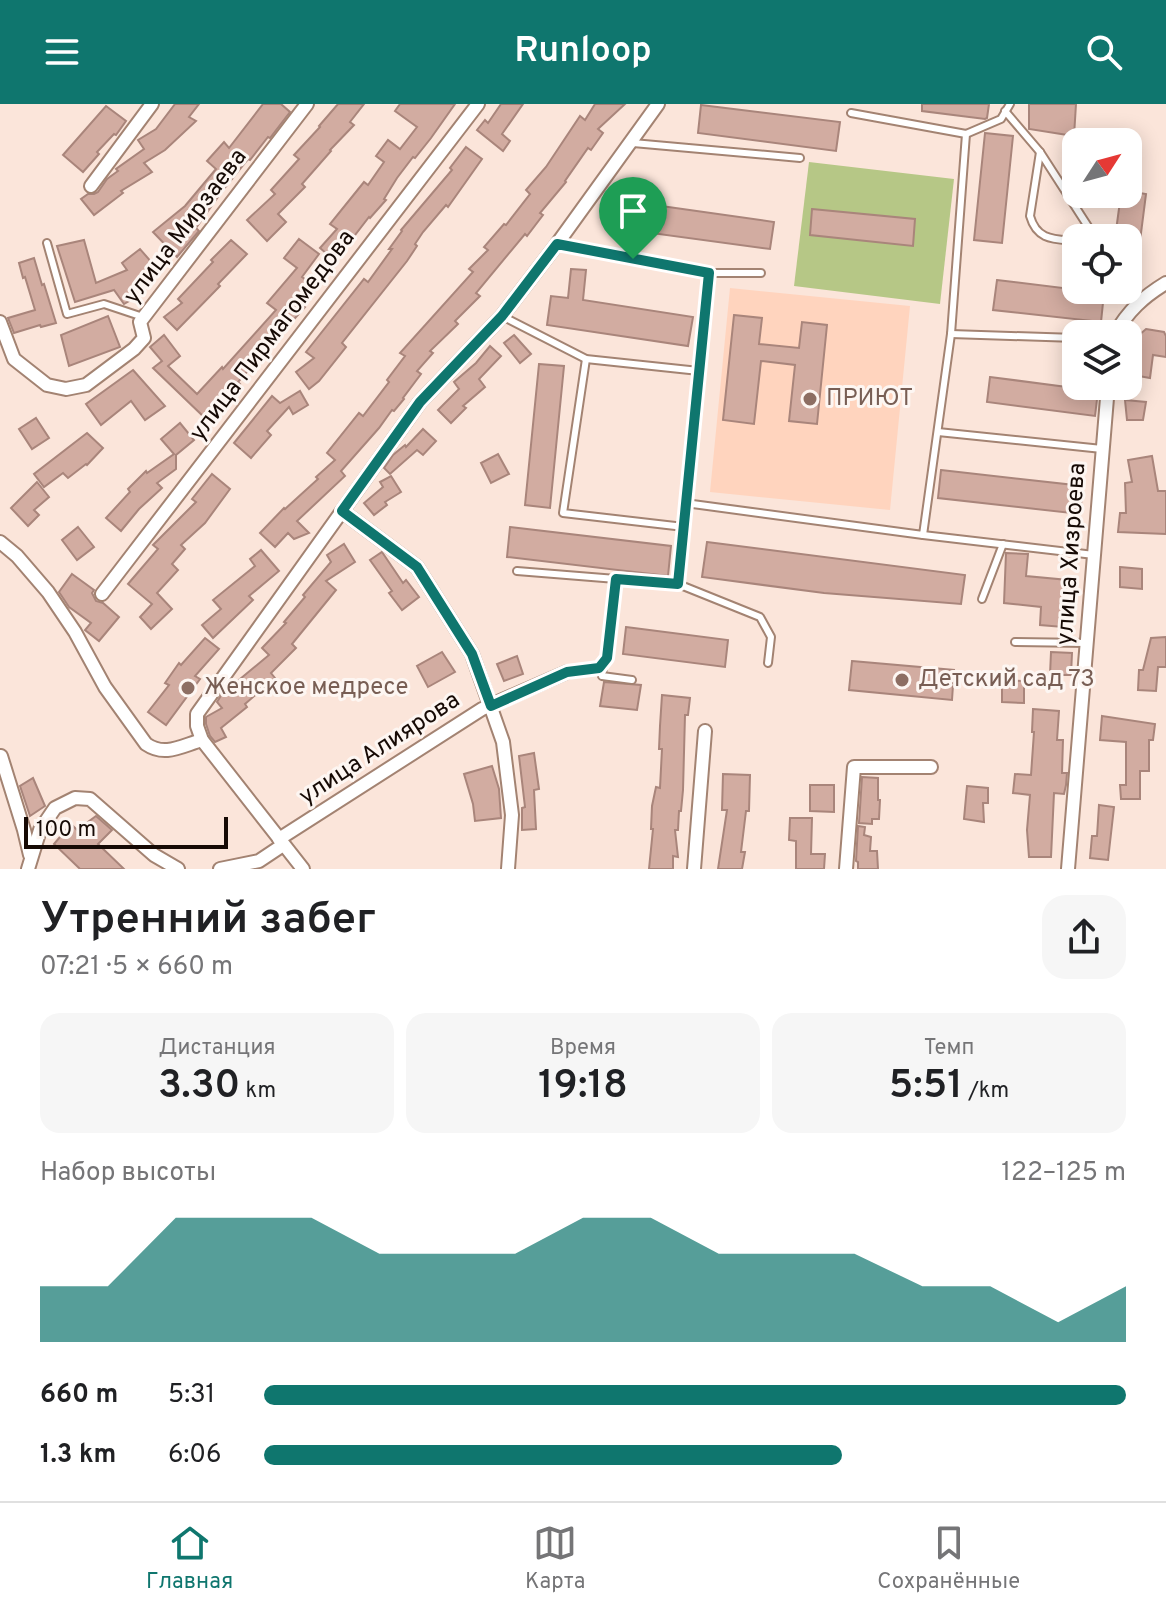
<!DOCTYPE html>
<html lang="ru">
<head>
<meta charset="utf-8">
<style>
	body { margin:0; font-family:Overpass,sans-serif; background:#f6f6f6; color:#202124; height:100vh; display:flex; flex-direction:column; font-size:30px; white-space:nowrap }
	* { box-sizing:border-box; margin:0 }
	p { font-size:26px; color:#757577 }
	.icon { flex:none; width:44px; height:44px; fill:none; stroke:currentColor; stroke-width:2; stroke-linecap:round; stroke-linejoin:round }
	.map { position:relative; height:765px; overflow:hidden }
	.sheet { display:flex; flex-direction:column; background:#fff; flex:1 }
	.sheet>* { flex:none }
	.needle { width:52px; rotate:54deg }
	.controls { position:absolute; left:1062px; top:24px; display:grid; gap:16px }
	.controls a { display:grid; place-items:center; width:80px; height:80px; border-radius:16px; background:#fff; box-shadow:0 4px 20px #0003; font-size:40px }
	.scale { position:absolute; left:24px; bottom:20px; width:204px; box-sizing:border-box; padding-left:8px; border:4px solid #160a05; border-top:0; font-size:22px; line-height:28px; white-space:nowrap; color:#160a05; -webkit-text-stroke:6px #fdf6f2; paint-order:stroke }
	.pin { position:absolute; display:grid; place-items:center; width:68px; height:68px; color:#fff; margin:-82px -34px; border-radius:50% 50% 50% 0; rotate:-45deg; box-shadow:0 0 8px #0007 }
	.pin .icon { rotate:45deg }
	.round { display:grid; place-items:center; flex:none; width:84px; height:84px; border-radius:24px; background:#f6f6f6 }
	.head { display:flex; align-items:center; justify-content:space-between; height:136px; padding:0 40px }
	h1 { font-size:44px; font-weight:600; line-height:60px }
	.stats { display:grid; grid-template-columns:repeat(3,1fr); gap:12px; height:136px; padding:8px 40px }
	.stats div { display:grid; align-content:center; border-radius:20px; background:#f6f6f6; text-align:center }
	.stats b { font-size:40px; font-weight:600 }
	.stats small { font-size:22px; font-weight:400 }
	.stats p { font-size:22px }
	.chart { height:224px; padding:16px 40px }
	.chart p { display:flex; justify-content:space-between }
	.chart svg { width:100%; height:144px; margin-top:8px; fill:#0f766e; opacity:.7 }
	ul { padding:0 40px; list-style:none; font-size:26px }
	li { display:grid; grid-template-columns:128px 96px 1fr; align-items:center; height:60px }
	li i { height:20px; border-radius:10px; background:#0f766e }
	header { display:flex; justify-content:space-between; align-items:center; height:104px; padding:0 40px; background:#0f766e; color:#fff; font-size:36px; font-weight:600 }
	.tab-bar { display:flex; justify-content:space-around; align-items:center; height:112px; border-top:2px solid #e0e0e0; background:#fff; font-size:22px; color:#757577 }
	.tab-bar a { display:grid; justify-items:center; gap:4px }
	.tab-bar .active { color:#0f766e }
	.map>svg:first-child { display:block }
	.built { fill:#ffd4be }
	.green { fill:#b6c786 }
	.building { fill:#d2aca1; stroke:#a9857b; stroke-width:2 }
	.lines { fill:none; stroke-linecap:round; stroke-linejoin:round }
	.lane-casing { stroke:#a38372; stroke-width:10 }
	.street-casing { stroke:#a38372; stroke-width:16 }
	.lane { stroke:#fff; stroke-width:6 }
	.street { stroke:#fff; stroke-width:12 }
	.route-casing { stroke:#fff; stroke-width:16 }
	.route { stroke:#0f766e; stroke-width:10 }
	.education-dot { fill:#8d6e63; stroke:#fdf6f2; stroke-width:3 }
	.labels { text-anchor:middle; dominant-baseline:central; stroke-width:6; stroke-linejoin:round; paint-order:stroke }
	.street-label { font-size:24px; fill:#160a05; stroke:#fdf6f2 }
	.education-label { font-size:24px; fill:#785e54; stroke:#fdf6f2; text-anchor:start }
</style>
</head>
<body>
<header><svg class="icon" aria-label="menu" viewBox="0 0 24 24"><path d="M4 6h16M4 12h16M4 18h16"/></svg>Runloop<svg class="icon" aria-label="search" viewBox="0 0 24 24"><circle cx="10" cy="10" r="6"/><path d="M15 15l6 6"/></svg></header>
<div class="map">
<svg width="1166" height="765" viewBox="0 0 1166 765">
	<rect width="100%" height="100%" fill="#fbe5da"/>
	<!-- built -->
	<polygon class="built" points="730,184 910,202 890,406 710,388"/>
	<!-- green -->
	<polygon class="green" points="809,58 954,75 940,200 794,182"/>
	<!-- building -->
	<g class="building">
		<polygon points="175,0 199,0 189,13 196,17 165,46 144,59 152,68 121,87 123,89 94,111 81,95 88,90 94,90 98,88 107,75 118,67 116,65 144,45 138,36 156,25"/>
		<polygon points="263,0 281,0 290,8 270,34 268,33 250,56 248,55 223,86 196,124 199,127 177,153 153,128 185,102 216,65 207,57 224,38 229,44"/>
		<polygon points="338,0 364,0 350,18 354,21 330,46 331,47 302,80 305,83 278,110 286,118 267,137 247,116 275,90 271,86 299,55 294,51 320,23 319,22"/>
		<polygon points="400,0 455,0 431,34 415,54 413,53 397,74 384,95 386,96 370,114 369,113 335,157 320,144 337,125 330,120 364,78 368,81 384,58 376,52 388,36 400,45 417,23 395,7"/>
		<polygon points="501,0 523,0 502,30 510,37 503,47 477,26 485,16 488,19"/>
		<polygon points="595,0 625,0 598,25 603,29 591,46 588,44 565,77 566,78 540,109 543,111 527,132 525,130 476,189 480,192 455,217 458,220 430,247 433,249 417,267 421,270 403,294 404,295 394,307 392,306 379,324 341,367 345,372 297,417 309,429 294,435 288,429 275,443 260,429 284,404 285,405 318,375 316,373 335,356 327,349 359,309 363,312 389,278 387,276 405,252 400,249 473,168 469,165 488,146 484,143 504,120 506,121 530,90 526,86 546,63 580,12 585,16"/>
		<polygon points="922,0 989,0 987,14 985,15 922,7"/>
		<polygon points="1029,0 1076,0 1074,32 1029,25"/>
		<polygon points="701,1 840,18 836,47 698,29"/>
		<polygon points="106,2 126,17 116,31 114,30 97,48 99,50 83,68 63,51"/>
		<polygon points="985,29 1013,32 1002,139 974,136"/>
		<polygon points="466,43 482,55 448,103 446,101 423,128 415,140 417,142 407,157 342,239 346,243 319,277 309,285 296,268 314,254 306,248 364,175 368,178 392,145 389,145 402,127 401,126 452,66 450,64"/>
		<polygon points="1128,87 1146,90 1135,176 1128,176 1128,134 1115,134 1121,90 1128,90"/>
		<polygon points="633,98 774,118 770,145 629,126"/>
		<polygon points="812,105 915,115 913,142 810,131"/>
		<polygon points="299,135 319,150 302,173 316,183 302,200 305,203 238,278 240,280 205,314 153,264 162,257 150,243 164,231 180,252 168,262 197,290 222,263 223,265 276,206 267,199 297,164 284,154"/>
		<polygon points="84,136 96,179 127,166 122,159 140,145 160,168 135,188 138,192 124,200 114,186 75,198 57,142"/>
		<polygon points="231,136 247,150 218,180 220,182 177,226 164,213 182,199 178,195 213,158 211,156"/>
		<polygon points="34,154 42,181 44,180 56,219 41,223 40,221 14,229 8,214 35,206 25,173 23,174 19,159"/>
		<polygon points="571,165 586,166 583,196 693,213 688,242 547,221 551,192 568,194"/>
		<polygon points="997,176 1104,189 1101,218 993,206"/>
		<polygon points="734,211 762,214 759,240 799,244 802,218 827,221 817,320 789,317 795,261 761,257 754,320 723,316"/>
		<polygon points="108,212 120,243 69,262 61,231"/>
		<polygon points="1146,225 1164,228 1166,232 1166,253 1153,251 1150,274 1133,271 1138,232"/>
		<polygon points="514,231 531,250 520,259 504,239"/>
		<polygon points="490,242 501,252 479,275 485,283 463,302 466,304 451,319 438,306 459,285 454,278 476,259"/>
		<polygon points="539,260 564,262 550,404 525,401"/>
		<polygon points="133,266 165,302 145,316 131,297 101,321 86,300"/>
		<polygon points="990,273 1098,287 1095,312 987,298"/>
		<polygon points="300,287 308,301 293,310 289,303 267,327 271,331 251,354 234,339 272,292 280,299"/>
		<polygon points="1125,296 1146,298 1143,316 1127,316"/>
		<polygon points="36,314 49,334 32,345 19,325"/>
		<polygon points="180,319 194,336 176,351 176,365 157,379 162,384 139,405 121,427 106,414 130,388 128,385 146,367 147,369 174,350 161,335"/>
		<polygon points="423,325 436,337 423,351 417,346 390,370 384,364 393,351 405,341 406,343"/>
		<polygon points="87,329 103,344 87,361 86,360 68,374 63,369 44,383 34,370"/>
		<polygon points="498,350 509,370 491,379 481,359"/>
		<polygon points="1152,352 1158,387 1166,387 1166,430 1118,428 1120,409 1126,409 1125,379 1132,378 1128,356"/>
		<polygon points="941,366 1083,382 1080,410 938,394"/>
		<polygon points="212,370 230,385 205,419 181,441 185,445 172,460 178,466 157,489 172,505 151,525 140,513 152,500 128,480 158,445 153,441 196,398 192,395"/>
		<polygon points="391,372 401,388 385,398 387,401 374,411 364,399 383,383 380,378"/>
		<polygon points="37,378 49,393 34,406 39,411 28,422 11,404"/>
		<polygon points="78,423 94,443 77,456 62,436"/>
		<polygon points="510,423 671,442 668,472 507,453"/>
		<polygon points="707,438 965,471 961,500 824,489 702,473"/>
		<polygon points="344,440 355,458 326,477 336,486 292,540 296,544 271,569 275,574 245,600 247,603 221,624 226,633 215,638 210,632 206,620 206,613 222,604 217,598 222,590 269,551 262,544 286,519 284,518 305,493 303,491 331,458 327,451"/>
		<polygon points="261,446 279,467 249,492 253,496 213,534 202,521 221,505 213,496 255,462 250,455"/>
		<polygon points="382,448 403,479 406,476 419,493 402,506 389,489 392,487 370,456"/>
		<polygon points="1006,449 1028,450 1026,472 1068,476 1063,523 1040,521 1041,503 1004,499"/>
		<polygon points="1120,463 1142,465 1142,485 1120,483"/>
		<polygon points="72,470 94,486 92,489 96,497 103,499 119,513 99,537 85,526 91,519 69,503 59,488"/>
		<polygon points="626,523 728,536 725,563 623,550"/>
		<polygon points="1166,533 1166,563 1158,563 1156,587 1138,586 1139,566 1143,566 1151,534"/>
		<polygon points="205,534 219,545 195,572 200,575 166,621 148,608 169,581 165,579 179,559 181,561"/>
		<polygon points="442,548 455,568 428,583 417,562"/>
		<polygon points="1051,548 1072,549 1071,571 1050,571"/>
		<polygon points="517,552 523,570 504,577 497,560"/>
		<polygon points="852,557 954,566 952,596 849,586"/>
		<polygon points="1002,576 1024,577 1024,599 1002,598"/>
		<polygon points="604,578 641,581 637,606 600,602"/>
		<polygon points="662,591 690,594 688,611 685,611 683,686 681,707 679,707 678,726 675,726 678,753 673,752 673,765 649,765 653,725 651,725 652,702 656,683 660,684 662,645 659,645 660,622"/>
		<polygon points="1033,605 1059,607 1057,636 1063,636 1062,669 1067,669 1066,681 1064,690 1054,689 1051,753 1029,753 1027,726 1030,691 1013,689 1015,670 1031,671 1034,628 1032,628"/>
		<polygon points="1102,612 1155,620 1153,636 1149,636 1149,667 1140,667 1140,695 1121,695 1120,681 1126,681 1126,638 1100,636"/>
		<polygon points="534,649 539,685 534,686 536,725 522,726 522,704 525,703 519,652"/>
		<polygon points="492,662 499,685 501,714 475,717 473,700 464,670"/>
		<polygon points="723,670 750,671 749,707 746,707 741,748 745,748 742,765 718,765 727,706 722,706"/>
		<polygon points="862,673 878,674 878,696 880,696 879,715 872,715 872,720 859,719"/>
		<polygon points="33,674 45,702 30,712 20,682"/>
		<polygon points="810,681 834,681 834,708 810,707"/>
		<polygon points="967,682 988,684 988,699 983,699 984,718 964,715"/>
		<polygon points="1099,701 1114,703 1108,756 1090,754 1092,732 1097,732"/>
		<polygon points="96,712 112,726 98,740 124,765 80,765 54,740 71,720 77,726"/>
		<polygon points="790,714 812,714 811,750 825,750 824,765 796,765 796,737 789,736"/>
		<polygon points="858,722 865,723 864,731 871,733 870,747 877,747 878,765 858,765 858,758 856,757"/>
	</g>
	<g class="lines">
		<defs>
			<g id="lane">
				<polyline points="1005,7 1040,48 1089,124 1089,134"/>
				<polyline points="851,9 966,30 1001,15 1010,0"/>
				<polyline points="633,39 800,54"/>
				<path d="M1040,48L1030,112C1037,137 1055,135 1076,137"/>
				<polyline points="47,139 67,210 104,200 143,213"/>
				<polyline points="557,140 709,169 685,399"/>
				<polyline points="709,169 761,169"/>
				<polyline points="502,212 586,255 699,267"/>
				<polyline points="951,230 1076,234"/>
				<polyline points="586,255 563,409 684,423"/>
				<polyline points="938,328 1102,345"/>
				<polyline points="923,431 1094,451"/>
				<polyline points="517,467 678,480 685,399 923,431 951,230 966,30"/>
				<polyline points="678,480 760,513 771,533 768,559"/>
				<polyline points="982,495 1003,440"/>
				<polyline points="1015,538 1087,539"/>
				<polyline points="603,562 602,572 632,576"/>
				<polyline points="568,568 599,564 607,554 616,475"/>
			</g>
			<g id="street">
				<polyline points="91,82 152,0"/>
				<polyline points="0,218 14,255 47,281 66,285 86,281 134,245 144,234 140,218 307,0"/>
				<path d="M1115,230C1128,207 1143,193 1166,179"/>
				<polyline points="342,407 417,463 472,550 503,638 512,711 508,765"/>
				<path d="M0,438L17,452L48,488L75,528L105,583L146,640C165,653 181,642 202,636"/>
				<polyline points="102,490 478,0"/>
				<polyline points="1,652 24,726 30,751"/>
				<polyline points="279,735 482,605 567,568"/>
				<polyline points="28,765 40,726 55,704 75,694 90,695 154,751 178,765"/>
				<polyline points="220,765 259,757 283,741"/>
				<polyline points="303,765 202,636 197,622 197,610 420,298 502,212 557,140 658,0"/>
				<polyline points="694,765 705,627"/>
				<polyline points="846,765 854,663 931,663"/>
				<polyline points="1068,765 1108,282"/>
			</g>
		</defs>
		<!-- lane casing -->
		<use href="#lane" class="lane-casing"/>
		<!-- street casing -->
		<use href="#street" class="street-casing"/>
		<!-- lane -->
		<use href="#lane" class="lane"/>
		<!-- street -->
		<use href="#street" class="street"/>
	</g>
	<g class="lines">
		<defs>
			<polygon id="route" points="557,140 709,169 678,480 616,475 607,554 599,564 567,568 491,602 472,550 417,463 342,407 420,298 502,212"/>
		</defs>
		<!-- route casing -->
		<use href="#route" class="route-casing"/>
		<!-- route -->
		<use href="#route" class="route"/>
	</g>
	<!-- markers -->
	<g class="education-dot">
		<circle cx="810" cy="295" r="8"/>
		<circle cx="902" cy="576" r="8"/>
		<circle cx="188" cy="584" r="8"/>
	</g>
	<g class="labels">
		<!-- street labels -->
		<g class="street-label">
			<text transform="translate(186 123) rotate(-53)">улица Мирзаева</text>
			<text transform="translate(273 232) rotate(-53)">улица Пирмагомедова</text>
			<text transform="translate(1072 450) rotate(-86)">улица Хизроева</text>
			<text transform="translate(380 645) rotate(-33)">улица Алиярова</text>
		</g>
		<!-- education labels -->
		<g class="education-label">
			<text x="826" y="295">ПРИЮТ</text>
			<text x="918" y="576">Детский сад 73</text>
			<text x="204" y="584">Женское медресе</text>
		</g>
	</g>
</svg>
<div class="controls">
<a><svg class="needle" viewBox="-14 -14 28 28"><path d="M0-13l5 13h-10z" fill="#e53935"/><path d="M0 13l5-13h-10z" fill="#757577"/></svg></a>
<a><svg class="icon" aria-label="locate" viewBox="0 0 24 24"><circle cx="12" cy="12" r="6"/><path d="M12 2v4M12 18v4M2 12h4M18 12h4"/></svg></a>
<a><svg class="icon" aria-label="layers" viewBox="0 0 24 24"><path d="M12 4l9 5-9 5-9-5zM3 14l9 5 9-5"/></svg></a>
</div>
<div class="scale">100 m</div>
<div class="pin" style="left:633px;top:155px;background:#1e9e55"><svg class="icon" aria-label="arrive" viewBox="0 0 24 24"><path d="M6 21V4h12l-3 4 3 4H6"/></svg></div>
</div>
<section class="sheet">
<div class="head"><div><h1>Утренний забег</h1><p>07:21 · 5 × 660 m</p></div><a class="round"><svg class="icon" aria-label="share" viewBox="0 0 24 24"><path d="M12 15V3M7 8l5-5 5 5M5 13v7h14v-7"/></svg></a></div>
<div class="stats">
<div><p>Дистанция</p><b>3.30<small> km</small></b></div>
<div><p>Время</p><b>19:18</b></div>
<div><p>Темп</p><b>5:51<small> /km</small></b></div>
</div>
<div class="chart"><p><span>Набор высоты</span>122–125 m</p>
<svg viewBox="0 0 160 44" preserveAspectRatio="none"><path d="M0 44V27L10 27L20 6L30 6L40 6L50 17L60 17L70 17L80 6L90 6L100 17L110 17L120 17L130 27L140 27L150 38L160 27V44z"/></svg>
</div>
<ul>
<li><b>660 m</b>5:31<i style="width:100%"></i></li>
<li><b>1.3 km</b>6:06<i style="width:67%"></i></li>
</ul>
</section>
<nav class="tab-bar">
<a class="active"><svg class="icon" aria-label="home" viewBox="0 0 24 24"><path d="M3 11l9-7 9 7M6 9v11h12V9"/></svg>Главная</a>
<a><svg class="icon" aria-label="map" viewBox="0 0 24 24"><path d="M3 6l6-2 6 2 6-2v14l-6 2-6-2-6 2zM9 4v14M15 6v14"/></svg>Карта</a>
<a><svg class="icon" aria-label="saved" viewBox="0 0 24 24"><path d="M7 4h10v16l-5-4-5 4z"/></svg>Сохранённые</a>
</nav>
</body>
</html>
